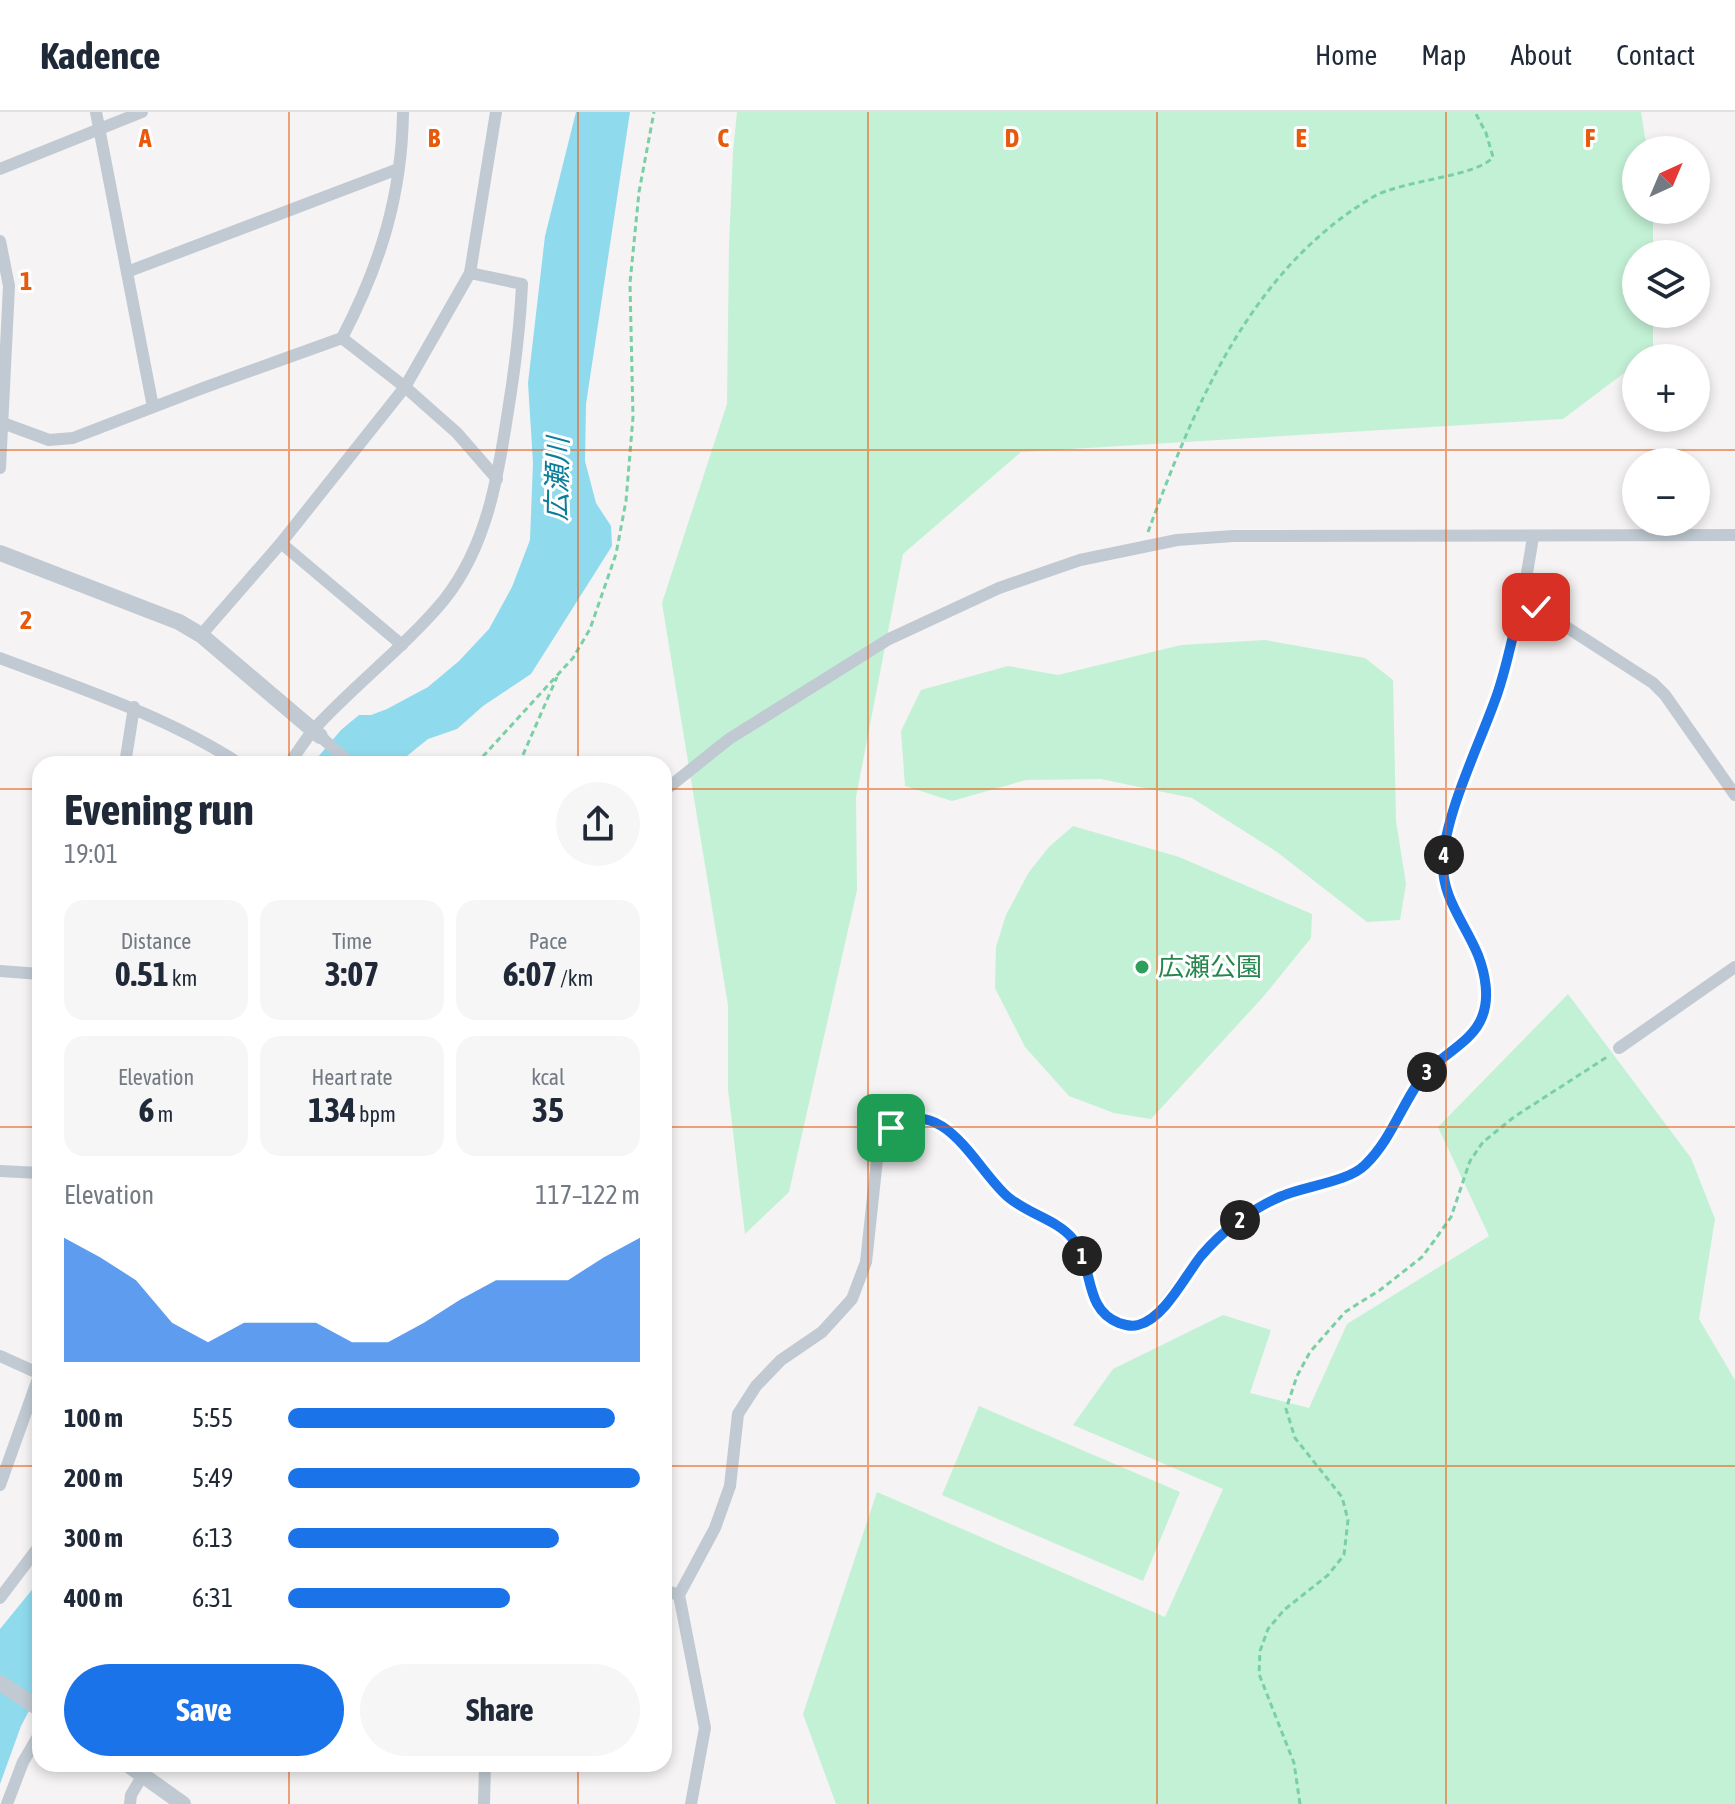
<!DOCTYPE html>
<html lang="en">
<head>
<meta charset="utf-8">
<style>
	body { margin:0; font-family:"Asap Condensed","Noto Sans JP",sans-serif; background:#f6f6f7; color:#1f2937; height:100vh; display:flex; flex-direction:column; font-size:30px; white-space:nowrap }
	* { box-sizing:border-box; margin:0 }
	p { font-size:26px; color:#747a83 }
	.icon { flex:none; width:44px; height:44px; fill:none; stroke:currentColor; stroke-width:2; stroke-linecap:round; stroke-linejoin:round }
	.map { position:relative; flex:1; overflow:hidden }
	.drawer { position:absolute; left:32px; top:644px; width:640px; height:1016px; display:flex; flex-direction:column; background:#fff; border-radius:24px; box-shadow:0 4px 12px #0003 }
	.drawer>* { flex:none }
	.needle { width:52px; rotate:44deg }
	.tools { position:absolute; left:1622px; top:24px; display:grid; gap:16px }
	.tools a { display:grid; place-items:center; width:88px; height:88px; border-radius:50%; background:#fff; box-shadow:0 4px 12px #0003; font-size:40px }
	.pin { position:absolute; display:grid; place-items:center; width:68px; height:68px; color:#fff; margin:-34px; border-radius:16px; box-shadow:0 4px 12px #0006 }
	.km { position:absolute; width:40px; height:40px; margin:-20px; border-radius:50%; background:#222; color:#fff; font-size:22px; line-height:40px; text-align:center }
	.round { display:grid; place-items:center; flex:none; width:84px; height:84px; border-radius:42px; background:#f6f6f7 }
	.headline { display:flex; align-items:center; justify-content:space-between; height:136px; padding:0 32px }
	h1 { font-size:44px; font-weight:700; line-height:60px }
	.metrics { display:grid; grid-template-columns:repeat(3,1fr); gap:12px; height:136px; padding:8px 32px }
	.metrics div { display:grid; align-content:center; border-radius:20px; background:#f6f6f7; text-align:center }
	.metrics b { font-size:34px; font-weight:700 }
	.metrics small { font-size:22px; font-weight:400 }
	.metrics p { font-size:22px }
	.chart { height:224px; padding:16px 32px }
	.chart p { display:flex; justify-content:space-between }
	.chart svg { width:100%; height:144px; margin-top:8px; fill:#1a73e8; opacity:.7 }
	.button { display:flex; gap:16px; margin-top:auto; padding:16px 32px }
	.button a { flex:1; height:92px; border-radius:48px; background:#1a73e8; color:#fff; font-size:32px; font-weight:700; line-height:92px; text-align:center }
	.button a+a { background:#f6f6f7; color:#1f2937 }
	ul { padding:0 32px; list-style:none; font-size:26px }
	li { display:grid; grid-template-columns:128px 96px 1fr; align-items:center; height:60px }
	li i { height:20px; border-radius:10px; background:#1a73e8 }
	header { display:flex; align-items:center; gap:48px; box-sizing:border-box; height:112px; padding:0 40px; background:#fff; border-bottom:2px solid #e0e1e3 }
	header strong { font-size:38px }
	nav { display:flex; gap:44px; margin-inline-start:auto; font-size:28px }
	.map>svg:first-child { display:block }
	.green { fill:#c3f1d5 }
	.water { fill:#90daee }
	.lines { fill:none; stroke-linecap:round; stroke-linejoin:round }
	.path { stroke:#7ad0a6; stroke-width:3; stroke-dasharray:6 4; stroke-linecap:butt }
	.minor { stroke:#c1cad2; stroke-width:12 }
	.tertiary { stroke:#c1cad2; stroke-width:16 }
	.route-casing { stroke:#fff; stroke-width:16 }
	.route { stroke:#1a73e8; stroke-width:10 }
	.grid { fill:none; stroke:#e8590c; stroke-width:2; stroke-opacity:0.55 }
	.leisure-dot { fill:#2e9e5b; stroke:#fff; stroke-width:3 }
	.labels { text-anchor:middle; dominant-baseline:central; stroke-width:6; stroke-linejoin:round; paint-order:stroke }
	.leisure-label { font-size:26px; fill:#27864d; stroke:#fff; text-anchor:start }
	.water-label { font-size:28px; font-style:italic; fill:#0c7c9b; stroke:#fff }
	.grid-label { font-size:26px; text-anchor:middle; font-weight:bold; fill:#e8590c; stroke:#fff; stroke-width:6; stroke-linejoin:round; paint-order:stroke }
</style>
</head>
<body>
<header>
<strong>Kadence</strong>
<nav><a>Home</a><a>Map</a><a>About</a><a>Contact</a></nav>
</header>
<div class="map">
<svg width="1735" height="1692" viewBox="0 0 1735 1692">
	<rect width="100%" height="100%" fill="#f5f3f3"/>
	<!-- green -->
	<g class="green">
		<polygon points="737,0 1641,0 1647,38 1636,38 1636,98 1653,98 1653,142 1636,142 1636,202 1653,202 1653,239 1644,246 1636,246 1636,252 1563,307 1021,340 903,442 856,685 857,778 789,1080 745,1122 728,977 728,893 662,491 727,292 729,134 733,40"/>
		<polygon points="1265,528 1365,546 1393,568 1396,709 1406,772 1400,808 1367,810 1277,740 1192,686 1101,667 1026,668 952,689 905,674 901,619 921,578 1008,554 1058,563 1181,533"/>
		<polygon points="1073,714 1179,745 1312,802 1311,826 1263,885 1151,1007 1114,1001 1069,984 1025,935 995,876 996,835 1006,803 1029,760 1049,735"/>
		<polygon points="1568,882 1691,1046 1715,1107 1699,1207 1735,1268 1735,1692 836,1692 803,1602 877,1380 1165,1505 1223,1377 1073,1313 1113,1257 1223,1203 1271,1218 1250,1281 1309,1296 1347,1212 1489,1124 1438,1015"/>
		<polygon points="979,1294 1180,1380 1143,1469 942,1383"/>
	</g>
	<!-- water -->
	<g class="water">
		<polygon points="576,0 630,0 586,292 585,349 596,391 611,414 612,434 531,562 483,594 457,617 428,627 397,652 312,652 341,618 359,603 371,603 387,597 428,575 459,549 489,517 512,475 530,428 533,351 528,271 545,124"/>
		<polygon points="40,1468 40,1578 21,1614 0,1672 0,1517"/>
	</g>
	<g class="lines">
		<!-- path -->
		<g class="path">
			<path d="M1148,420C1195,292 1251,157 1373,85C1402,68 1477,65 1493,45L1486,21L1475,0"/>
			<polyline points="476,652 573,546 590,517 616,442 626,389 633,305 630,171 639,80 654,0"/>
			<polyline points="519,652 557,565"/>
			<polyline points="1300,1692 1294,1651 1259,1562 1260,1539 1268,1517 1284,1498 1328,1463 1344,1443 1348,1408 1342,1385 1295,1326 1286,1297 1297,1264 1310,1240 1345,1200 1380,1178 1422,1145 1434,1129 1451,1105 1470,1049 1483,1030 1514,1005 1607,945"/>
		</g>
		<!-- minor -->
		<g class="minor">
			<polyline points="96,0 153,295"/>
			<polyline points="0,57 142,0"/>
			<polyline points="0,129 9,174 0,356"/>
			<polyline points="127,160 398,57"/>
			<polyline points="342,226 405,275 457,321 497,367"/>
			<path d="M0,310L49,328L73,326L203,276L342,226C380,153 402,84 403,0"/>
			<polyline points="281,431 402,533"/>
			<polyline points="1523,487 1653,571 1665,583 1735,683"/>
			<polyline points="201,523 281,431 405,275 470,161 496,0"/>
			<path d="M0,546C82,577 166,604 240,652"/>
			<polyline points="320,624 351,652"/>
			<polyline points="125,652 134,595"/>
			<path d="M289,652C297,641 305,628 314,617C355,572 405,535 444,488C487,434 498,365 508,299C515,256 520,215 522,172L470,161"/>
			<polyline points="664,679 729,627 889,527 999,476 1080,448 1177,428 1233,424 1735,423"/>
			<polyline points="0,859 40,862"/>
			<polyline points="1619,936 1735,855"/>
			<polyline points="0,1059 40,1061"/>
			<polyline points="0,1244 40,1262"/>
			<polyline points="0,1373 40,1261"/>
			<polyline points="664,1478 679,1483"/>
			<polyline points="0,1486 40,1433"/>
			<polyline points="7,1692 23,1650 40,1621"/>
			<polyline points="130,1692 131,1683 143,1663"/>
			<polyline points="484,1692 485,1652"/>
			<path d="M691,1692L705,1616L679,1483L715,1416L730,1374L738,1302L756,1274L781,1248L822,1220L852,1187L866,1150L878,1038L891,1016L900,1009L912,1007L928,1008L944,1015L980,1050L1005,1083L1027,1100L1056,1112L1071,1124L1078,1133L1088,1161L1096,1194L1104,1203L1129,1214L1147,1209L1158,1200L1201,1144L1228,1116L1246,1103L1281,1084L1353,1061C1388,1041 1399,999 1420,968C1435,946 1475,928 1483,903C1500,845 1438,803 1443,747C1447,698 1477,637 1494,591C1514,538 1524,481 1533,425"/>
		</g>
		<!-- tertiary -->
		<g class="tertiary">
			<polyline points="0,441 179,510 201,523 320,624"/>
			<polyline points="0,1571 40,1597"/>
			<polyline points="127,1652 183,1692"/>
		</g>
	</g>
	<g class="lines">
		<defs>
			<path id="route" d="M891,1016C943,979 977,1059 1008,1085C1028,1102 1057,1108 1072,1126C1095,1152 1082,1197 1119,1211C1125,1213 1131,1215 1138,1213C1164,1207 1185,1164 1201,1144C1212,1131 1225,1119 1238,1109C1251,1100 1267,1090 1282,1084C1305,1074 1348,1070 1365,1053C1390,1029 1401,995 1420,968C1436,945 1472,932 1482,905C1490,886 1485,861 1478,843C1465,811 1441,785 1443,749C1445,703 1478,635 1494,591C1507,558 1512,521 1523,487L1536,495"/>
		</defs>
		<!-- route casing -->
		<use href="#route" class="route-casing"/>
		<!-- route -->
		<use href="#route" class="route"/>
	</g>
	<!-- grid -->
	<path class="grid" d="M289,0V652M578,0V652M868,0V1692M1157,0V1692M1446,0V1692M0,338H1735M0,677H40M664,677H1735M0,1015H40M664,1015H1735M0,1354H40M664,1354H1735M289,1652V1692M578,1652V1692"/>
	<!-- markers -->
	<circle class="leisure-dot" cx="1142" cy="855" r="8"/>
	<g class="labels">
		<!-- leisure labels -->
		<g class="leisure-label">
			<text x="1158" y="855">広瀬公園</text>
		</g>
		<!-- water labels -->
		<g class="water-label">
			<text transform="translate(557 367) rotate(-89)">広瀬川</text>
		</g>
	</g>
	<g class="grid-label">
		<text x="145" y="35">A</text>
		<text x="434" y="35">B</text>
		<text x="723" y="35">C</text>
		<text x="1012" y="35">D</text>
		<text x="1301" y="35">E</text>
		<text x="1590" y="35">F</text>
		<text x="26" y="178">1</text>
		<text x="26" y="517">2</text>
	</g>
</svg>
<div class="tools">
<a><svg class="needle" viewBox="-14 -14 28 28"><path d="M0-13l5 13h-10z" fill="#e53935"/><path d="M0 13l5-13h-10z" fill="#747a83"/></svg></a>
<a><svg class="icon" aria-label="layers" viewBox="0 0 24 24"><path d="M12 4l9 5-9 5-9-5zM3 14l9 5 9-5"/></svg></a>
<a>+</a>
<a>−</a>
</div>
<div class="pin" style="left:891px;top:1016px;background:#1e9e55"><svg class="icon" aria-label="arrive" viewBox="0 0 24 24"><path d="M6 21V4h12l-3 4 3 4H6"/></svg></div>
<div class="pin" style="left:1536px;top:495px;background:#d93025"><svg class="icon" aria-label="check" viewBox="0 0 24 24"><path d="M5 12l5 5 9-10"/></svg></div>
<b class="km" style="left:1082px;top:1144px">1</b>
<b class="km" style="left:1240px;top:1108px">2</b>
<b class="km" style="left:1427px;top:960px">3</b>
<b class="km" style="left:1444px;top:743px">4</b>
<section class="drawer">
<div class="headline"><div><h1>Evening run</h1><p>19:01</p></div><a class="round"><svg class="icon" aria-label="share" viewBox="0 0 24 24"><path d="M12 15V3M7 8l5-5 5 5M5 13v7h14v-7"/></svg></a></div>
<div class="metrics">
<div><p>Distance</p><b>0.51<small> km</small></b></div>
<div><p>Time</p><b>3:07</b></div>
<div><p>Pace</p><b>6:07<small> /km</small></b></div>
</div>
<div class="metrics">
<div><p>Elevation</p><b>6<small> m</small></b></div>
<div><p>Heart rate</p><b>134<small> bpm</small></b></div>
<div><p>kcal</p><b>35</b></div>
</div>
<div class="chart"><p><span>Elevation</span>117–122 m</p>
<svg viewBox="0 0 160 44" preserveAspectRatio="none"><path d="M0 44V6L10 12L20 19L30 32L40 38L50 32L60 32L70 32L80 38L90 38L100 32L110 25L120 19L130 19L140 19L150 12L160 6V44z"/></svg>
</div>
<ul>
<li><b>100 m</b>5:55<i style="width:93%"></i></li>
<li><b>200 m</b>5:49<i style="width:100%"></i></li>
<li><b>300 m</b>6:13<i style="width:77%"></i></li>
<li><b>400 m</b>6:31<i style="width:63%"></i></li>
</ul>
<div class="button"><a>Save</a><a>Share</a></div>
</section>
</div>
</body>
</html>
